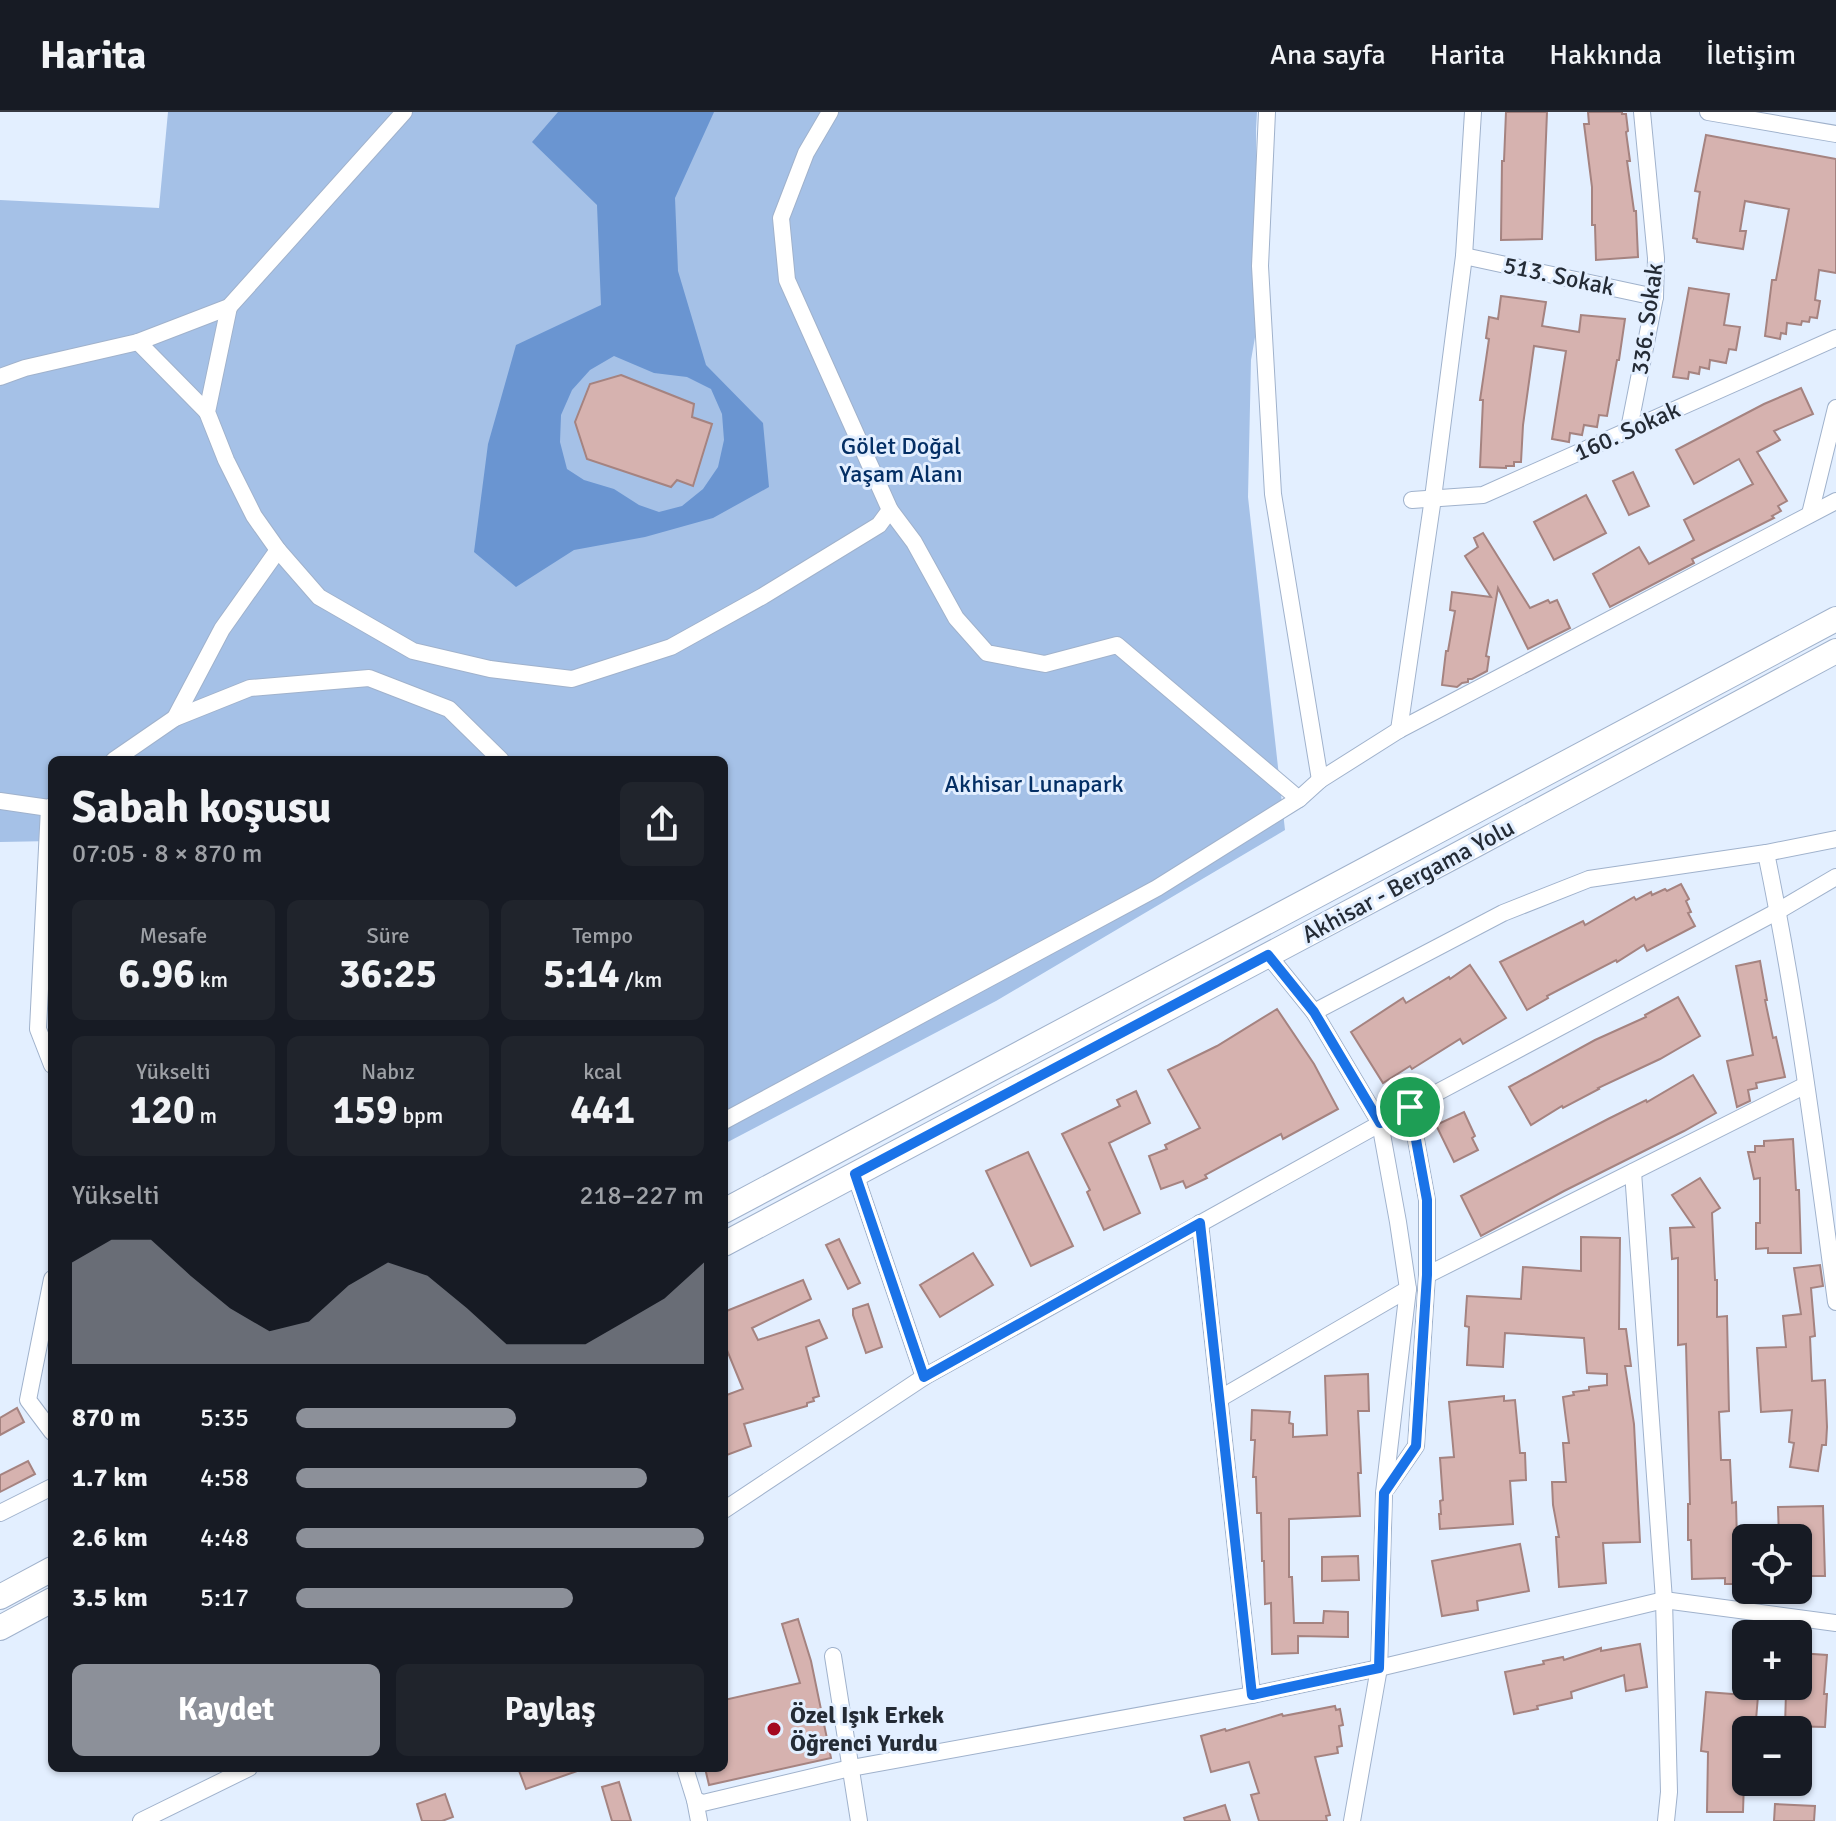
<!DOCTYPE html>
<html lang="tr">
<head>
<meta charset="utf-8">
<style>
	body { margin:0; font-family:Signika,sans-serif; background:#20242c; color:#f1f3f6; height:100vh; display:flex; flex-direction:column; font-size:30px; white-space:nowrap }
	* { box-sizing:border-box; margin:0 }
	p { font-size:26px; color:#9ea1a6 }
	.icon { flex:none; width:44px; height:44px; fill:none; stroke:currentColor; stroke-width:2; stroke-linecap:round; stroke-linejoin:round }
	.map { position:relative; flex:1; overflow:hidden }
	.details { position:absolute; left:48px; top:644px; width:680px; height:1016px; display:flex; flex-direction:column; background:#171b24; border-radius:12px; box-shadow:0 2px 6px #0004 }
	.details>* { flex:none }
	.tools { position:absolute; left:1732px; top:1412px; display:grid; gap:16px }
	.tools a { display:grid; place-items:center; width:80px; height:80px; border-radius:12px; background:#171b24; box-shadow:0 2px 6px #0004; font-size:40px }
	.pin { position:absolute; display:grid; place-items:center; width:68px; height:68px; color:#fff; margin:-34px; border:4px solid #fff; border-radius:50%; box-shadow:0 2px 8px #0007 }
	.round { display:grid; place-items:center; flex:none; width:84px; height:84px; border-radius:12px; background:#20242c }
	.summary { display:flex; align-items:center; justify-content:space-between; height:136px; padding:0 24px }
	h1 { font-size:44px; font-weight:700; line-height:60px }
	.metrics { display:grid; grid-template-columns:repeat(3,1fr); gap:12px; height:136px; padding:8px 24px }
	.metrics div { display:grid; align-content:center; border-radius:12px; background:#20242c; text-align:center }
	.metrics b { font-size:40px; font-weight:700 }
	.metrics small { font-size:22px; font-weight:400 }
	.metrics p { font-size:22px }
	.chart { height:224px; padding:16px 24px }
	.chart p { display:flex; justify-content:space-between }
	.chart svg { width:100%; height:144px; margin-top:8px; fill:#8c9099; opacity:.7 }
	.action { display:flex; gap:16px; margin-top:auto; padding:16px 24px }
	.action a { flex:1; height:92px; border-radius:12px; background:#8c9099; color:#fff; font-size:32px; font-weight:700; line-height:92px; text-align:center }
	.action a+a { background:#20242c; color:#f1f3f6 }
	ul { padding:0 24px; list-style:none; font-size:26px }
	li { display:grid; grid-template-columns:128px 96px 1fr; align-items:center; height:60px }
	li i { height:20px; border-radius:10px; background:#8c9099 }
	header { display:flex; align-items:center; gap:48px; box-sizing:border-box; height:112px; padding:0 40px; background:#171b24; border-bottom:2px solid #363941 }
	header strong { font-size:38px }
	nav { display:flex; gap:44px; margin-inline-start:auto; font-size:28px }
	.map>svg:first-child { display:block }
	.green { fill:#a5c1e7 }
	.water { fill:#6a95d1; fill-rule:evenodd }
	.building { fill:#d6b2af; stroke:#a58380; stroke-width:2 }
	.lines { fill:none; stroke-linecap:round; stroke-linejoin:round }
	.minor-casing { stroke:#a0b2cc; stroke-width:18 }
	.primary-casing { stroke:#a0b2cc; stroke-width:26 }
	.minor { stroke:#fff; stroke-width:16 }
	.primary { stroke:#fff; stroke-width:24 }
	.route-casing { stroke:#fff; stroke-width:16 }
	.route { stroke:#1a73e8; stroke-width:10 }
	.poi-dot { fill:#a40820; stroke:#e3efff; stroke-width:3 }
	.labels { text-anchor:middle; dominant-baseline:central; stroke-width:6; stroke-linejoin:round; paint-order:stroke }
	.street-label { font-size:24px; fill:#242b35; stroke:#e3efff }
	.park-label { font-size:24px; fill:#042f65; stroke:#e3efff }
	.poi-label { font-size:24px; font-weight:bold; fill:#242b35; stroke:#e3efff; text-anchor:start }
</style>
</head>
<body>
<header>
<strong>Harita</strong>
<nav><a>Ana sayfa</a><a>Harita</a><a>Hakkında</a><a>İletişim</a></nav>
</header>
<div class="map">
<svg width="1836" height="1709" viewBox="0 0 1836 1709">
	<rect width="100%" height="100%" fill="#e3efff"/>
	<!-- green -->
	<polygon class="green" points="168,0 1257,0 1256,17 1257,214 1251,248 1248,385 1285,718 996,889 724,1032 724,648 52,648 52,729 0,730 0,88 159,96"/>
	<!-- water -->
	<path class="water" d="M558,0H714L675,86L678,159L706,253L763,311L769,375L713,406L645,425L574,438L516,475L474,440L488,332L516,233L601,193L597,93L532,30ZM614,244L654,261L687,265L711,277L722,302L724,328L718,355L703,377L682,394L659,400L639,393L614,377L584,368L567,357L560,330L561,303L572,278L590,258Z"/>
	<!-- building -->
	<g class="building">
		<polygon points="1506,0 1547,0 1542,127 1501,128 1502,49 1504,49"/>
		<polygon points="1588,0 1622,0 1622,2 1626,2 1628,19 1626,20 1630,49 1627,49 1634,99 1636,99 1638,145 1596,148 1595,113 1592,113 1592,75 1584,12 1589,12"/>
		<polygon points="1706,23 1836,47 1836,161 1819,158 1815,188 1820,189 1817,206 1810,205 1809,210 1802,209 1801,213 1787,211 1786,222 1781,221 1780,227 1765,224 1772,168 1776,168 1789,97 1745,89 1740,119 1746,119 1743,137 1697,130 1697,127 1693,126 1700,80 1695,79"/>
		<polygon points="1689,176 1729,182 1724,213 1740,215 1736,238 1729,237 1726,251 1710,248 1709,257 1700,255 1699,262 1689,260 1688,267 1673,265"/>
		<polygon points="1501,184 1546,190 1542,214 1579,220 1581,203 1625,207 1619,248 1617,248 1607,304 1599,303 1597,315 1584,313 1582,323 1570,321 1569,330 1552,327 1566,239 1534,234 1523,313 1521,350 1514,350 1514,354 1506,354 1506,356 1480,355 1483,288 1480,288 1489,227 1486,226 1489,205 1498,207"/>
		<polygon points="621,263 694,292 692,305 712,312 693,374 677,368 671,375 587,347 575,310 590,272"/>
		<polygon points="1801,276 1813,302 1774,319 1780,328 1757,340 1787,389 1778,394 1781,399 1772,404 1774,406 1692,447 1694,451 1610,495 1593,462 1639,435 1649,452 1694,428 1684,408 1753,372 1739,347 1694,372 1676,338 1764,292"/>
		<polygon points="1633,360 1649,394 1629,403 1613,369"/>
		<polygon points="1586,383 1606,421 1554,448 1534,410"/>
		<polygon points="1483,421 1530,496 1548,488 1550,491 1557,488 1570,516 1528,537 1498,476 1486,544 1489,545 1487,559 1472,567 1468,567 1468,570 1462,571 1457,575 1442,573 1446,539 1448,539 1455,499 1450,498 1452,480 1491,485 1465,444 1478,435 1474,426"/>
		<polygon points="1681,772 1689,787 1686,789 1691,800 1688,801 1695,814 1647,839 1644,833 1617,850 1616,848 1547,884 1548,886 1527,898 1500,850 1583,809 1585,813 1634,785 1636,788 1651,780 1652,783 1665,777 1667,779"/>
		<polygon points="1760,849 1767,888 1765,888 1773,926 1776,925 1785,965 1756,971 1757,976 1748,978 1750,989 1737,995 1727,949 1753,943 1736,854"/>
		<polygon points="1470,853 1506,906 1463,932 1460,927 1412,957 1410,954 1383,971 1351,920 1403,886 1406,891 1449,865 1450,867"/>
		<polygon points="1678,885 1700,924 1660,947 1598,976 1599,977 1563,996 1562,994 1531,1013 1509,975 1595,928 1646,905 1645,903"/>
		<polygon points="1277,897 1314,952 1338,997 1283,1027 1281,1022 1205,1063 1207,1066 1186,1076 1183,1069 1161,1077 1149,1044 1167,1037 1165,1033 1200,1016 1168,958 1217,934"/>
		<polygon points="1693,963 1716,1001 1684,1019 1564,1079 1481,1124 1461,1084 1608,1007 1646,988 1647,990"/>
		<polygon points="1136,979 1150,1011 1109,1031 1140,1101 1104,1118 1087,1080 1090,1078 1062,1022 1120,994 1117,988"/>
		<polygon points="1464,1000 1475,1024 1472,1026 1478,1038 1454,1050 1436,1013"/>
		<polygon points="1793,1027 1796,1078 1799,1078 1801,1141 1768,1141 1768,1136 1756,1137 1756,1111 1760,1111 1760,1066 1754,1067 1748,1040 1755,1040 1755,1034 1764,1034 1764,1029"/>
		<polygon points="1028,1040 1073,1134 1031,1154 986,1059"/>
		<polygon points="1700,1066 1720,1096 1712,1101 1715,1168 1717,1168 1717,1205 1727,1204 1729,1299 1719,1300 1721,1348 1730,1348 1732,1391 1736,1390 1737,1429 1746,1429 1746,1472 1725,1472 1725,1466 1692,1467 1691,1428 1688,1428 1688,1392 1690,1392 1686,1232 1678,1233 1678,1146 1672,1147 1670,1116 1694,1115 1672,1083"/>
		<polygon points="1581,1125 1620,1126 1619,1217 1626,1217 1631,1254 1625,1254 1634,1312 1640,1430 1603,1431 1606,1471 1559,1475 1556,1425 1559,1425 1553,1393 1552,1370 1566,1370 1563,1331 1569,1331 1563,1285 1574,1283 1573,1280 1589,1278 1589,1275 1607,1273 1607,1262 1587,1261 1584,1226 1505,1221 1503,1255 1467,1253 1469,1215 1465,1214 1467,1184 1521,1187 1523,1155 1581,1159"/>
		<polygon points="839,1127 860,1171 848,1177 826,1133"/>
		<polygon points="973,1141 993,1173 940,1205 920,1173"/>
		<polygon points="1820,1153 1823,1174 1811,1176 1815,1224 1810,1225 1812,1269 1825,1268 1827,1315 1826,1333 1822,1333 1818,1359 1790,1355 1794,1331 1789,1330 1792,1298 1761,1300 1757,1236 1786,1235 1783,1204 1801,1202 1794,1156"/>
		<polygon points="803,1168 811,1187 752,1216 758,1228 819,1208 827,1226 806,1235 819,1284 813,1286 814,1289 807,1291 807,1294 744,1312 751,1334 724,1344 724,1284 743,1277 724,1231 724,1200"/>
		<polygon points="868,1192 882,1235 866,1241 853,1203 853,1197"/>
		<polygon points="1368,1262 1369,1299 1358,1299 1361,1361 1358,1361 1360,1404 1289,1407 1289,1465 1292,1465 1294,1511 1323,1511 1324,1499 1348,1500 1348,1525 1298,1524 1298,1541 1272,1542 1271,1491 1265,1492 1264,1449 1262,1449 1261,1401 1257,1401 1256,1365 1253,1365 1255,1328 1251,1328 1252,1298 1290,1300 1289,1311 1293,1312 1293,1325 1327,1323 1325,1264"/>
		<polygon points="1504,1284 1504,1289 1515,1288 1520,1341 1525,1341 1526,1368 1510,1369 1513,1412 1440,1417 1439,1402 1441,1402 1440,1389 1443,1388 1440,1346 1454,1345 1449,1290"/>
		<polygon points="17,1296 24,1310 0,1323 0,1306"/>
		<polygon points="28,1349 35,1362 0,1380 0,1363"/>
		<polygon points="1823,1394 1825,1464 1798,1464 1798,1426 1779,1426 1778,1395"/>
		<polygon points="1520,1432 1529,1479 1477,1489 1478,1498 1442,1504 1432,1449"/>
		<polygon points="1358,1444 1359,1468 1322,1469 1322,1445"/>
		<polygon points="798,1507 811,1549 831,1646 709,1673 705,1656 724,1656 724,1588 800,1571 782,1512"/>
		<polygon points="1640,1532 1647,1575 1626,1579 1624,1563 1571,1580 1572,1586 1537,1594 1538,1597 1514,1602 1505,1560 1544,1552 1543,1549 1563,1545 1564,1548 1601,1536 1601,1539"/>
		<polygon points="1798,1541 1827,1543 1824,1582 1827,1582 1825,1615 1785,1614 1786,1580 1798,1581"/>
		<polygon points="1706,1580 1758,1584 1756,1608 1746,1607 1743,1700 1707,1700 1708,1640 1701,1639"/>
		<polygon points="1335,1594 1336,1598 1340,1597 1343,1613 1339,1614 1342,1634 1337,1635 1338,1641 1315,1645 1330,1703 1326,1704 1327,1709 1259,1709 1251,1683 1259,1681 1249,1650 1211,1660 1201,1624 1225,1617 1226,1619 1282,1602 1283,1604"/>
		<polygon points="518,1656 580,1656 580,1658 526,1677"/>
		<polygon points="619,1670 631,1709 612,1709 602,1675"/>
		<polygon points="445,1682 453,1705 442,1709 422,1709 417,1692"/>
		<polygon points="1775,1692 1815,1694 1814,1709 1774,1709"/>
		<polygon points="1225,1693 1230,1709 1185,1709 1184,1706"/>
	</g>
	<g class="lines">
		<defs>
			<g id="minor">
				<polyline points="830,0 806,41 781,106 787,168 890,398 914,430 956,506 987,541 1045,552 1117,533 1299,687 1320,668 1399,618 1836,389"/>
				<polyline points="1267,0 1260,154 1273,382 1320,668"/>
				<polyline points="1708,0 1836,22"/>
				<polyline points="1464,144 1655,185"/>
				<polyline points="229,195 207,300 226,348 254,404 278,438 319,485 413,539 490,557 572,567 671,535 763,484 879,413 890,398"/>
				<polyline points="138,230 207,300"/>
				<polyline points="0,265 25,256 138,230 229,195 404,0"/>
				<polyline points="1629,317 1655,185 1656,146 1642,0"/>
				<polyline points="1412,388 1483,383 1836,226"/>
				<polyline points="1810,402 1836,296"/>
				<polyline points="175,606 222,517 278,438"/>
				<polyline points="1399,618 1433,386 1464,144 1473,0"/>
				<polyline points="114,648 175,606 250,576 369,566 449,597 501,648"/>
				<polyline points="0,689 49,696 52,694"/>
				<polyline points="49,696 38,917 52,953"/>
				<path d="M1766,741C1797,890 1816,1040 1836,1190"/>
				<polyline points="1268,843 1314,900 1380,1011 1398,1110 1408,1177 1384,1381 1379,1556 1352,1709"/>
				<polyline points="1314,900 1503,801 1589,767 1766,741 1836,727"/>
				<polyline points="724,1009 1157,776 1299,687"/>
				<polyline points="1633,1060 1664,1488 1669,1680 1666,1709"/>
				<polyline points="855,1062 924,1265"/>
				<polyline points="1200,1111 1252,1583"/>
				<polyline points="1427,1163 1806,973"/>
				<polyline points="52,1167 28,1288 52,1320"/>
				<polyline points="1219,1287 1408,1177"/>
				<polyline points="1387,1376 1416,1334 1427,1163 1427,1088 1410,995"/>
				<polyline points="724,1398 924,1265 1410,995 1778,799 1836,765"/>
				<polyline points="0,1401 52,1375"/>
				<polyline points="833,1544 859,1709"/>
				<polyline points="685,1656 695,1688 699,1709"/>
				<polyline points="695,1688 703,1691 846,1657 1252,1583 1379,1556 1664,1488 1836,1511"/>
				<polyline points="141,1709 249,1656"/>
			</g>
			<g id="primary">
				<polyline points="724,1099 1836,507"/>
				<polyline points="724,1132 1453,745 1836,539"/>
				<polyline points="0,1485 52,1457"/>
				<polyline points="0,1516 52,1488"/>
			</g>
		</defs>
		<!-- minor casing -->
		<use href="#minor" class="minor-casing"/>
		<!-- primary casing -->
		<use href="#primary" class="primary-casing"/>
		<!-- minor -->
		<use href="#minor" class="minor"/>
		<!-- primary -->
		<use href="#primary" class="primary"/>
	</g>
	<g class="lines">
		<defs>
			<polygon id="route" points="1268,843 1314,900 1380,1011 1410,995 1427,1088 1427,1163 1416,1334 1384,1381 1379,1556 1252,1583 1200,1111 924,1265 855,1062"/>
		</defs>
		<!-- route casing -->
		<use href="#route" class="route-casing"/>
		<!-- route -->
		<use href="#route" class="route"/>
	</g>
	<!-- markers -->
	<circle class="poi-dot" cx="774" cy="1617" r="8"/>
	<g class="labels">
		<!-- street labels -->
		<g class="street-label">
			<text transform="translate(1559 164) rotate(12)">513. Sokak</text>
			<text transform="translate(1647 207) rotate(-82)">336. Sokak</text>
			<text transform="translate(1627 319) rotate(-24)">160. Sokak</text>
			<text transform="translate(1408 769) rotate(-28)">Akhisar - Bergama Yolu</text>
		</g>
		<!-- park labels -->
		<g class="park-label">
			<text x="901" y="334">Gölet Doğal<tspan x="901" dy="28">Yaşam Alanı</tspan></text>
			<text x="1034" y="672">Akhisar Lunapark</text>
		</g>
		<!-- poi labels -->
		<g class="poi-label">
			<text x="790" y="1603">Özel Işık Erkek<tspan x="790" dy="28">Öğrenci Yurdu</tspan></text>
		</g>
	</g>
</svg>
<div class="tools">
<a><svg class="icon" aria-label="locate" viewBox="0 0 24 24"><circle cx="12" cy="12" r="6"/><path d="M12 2v4M12 18v4M2 12h4M18 12h4"/></svg></a>
<a>+</a>
<a>−</a>
</div>
<div class="pin" style="left:1410px;top:995px;background:#1e9e55"><svg class="icon" aria-label="arrive" viewBox="0 0 24 24"><path d="M6 21V4h12l-3 4 3 4H6"/></svg></div>
<section class="details">
<div class="summary"><div><h1>Sabah koşusu</h1><p>07:05 · 8 × 870 m</p></div><a class="round"><svg class="icon" aria-label="share" viewBox="0 0 24 24"><path d="M12 15V3M7 8l5-5 5 5M5 13v7h14v-7"/></svg></a></div>
<div class="metrics">
<div><p>Mesafe</p><b>6.96<small> km</small></b></div>
<div><p>Süre</p><b>36:25</b></div>
<div><p>Tempo</p><b>5:14<small> /km</small></b></div>
</div>
<div class="metrics">
<div><p>Yükselti</p><b>120<small> m</small></b></div>
<div><p>Nabız</p><b>159<small> bpm</small></b></div>
<div><p>kcal</p><b>441</b></div>
</div>
<div class="chart"><p><span>Yükselti</span>218–227 m</p>
<svg viewBox="0 0 160 44" preserveAspectRatio="none"><path d="M0 44V13L10 6L20 6L30 17L40 27L50 34L60 31L70 20L80 13L90 17L100 27L110 38L120 38L130 38L140 31L150 24L160 13V44z"/></svg>
</div>
<ul>
<li><b>870 m</b>5:35<i style="width:54%"></i></li>
<li><b>1.7 km</b>4:58<i style="width:86%"></i></li>
<li><b>2.6 km</b>4:48<i style="width:100%"></i></li>
<li><b>3.5 km</b>5:17<i style="width:68%"></i></li>
</ul>
<div class="action"><a>Kaydet</a><a>Paylaş</a></div>
</section>
</div>
</body>
</html>
